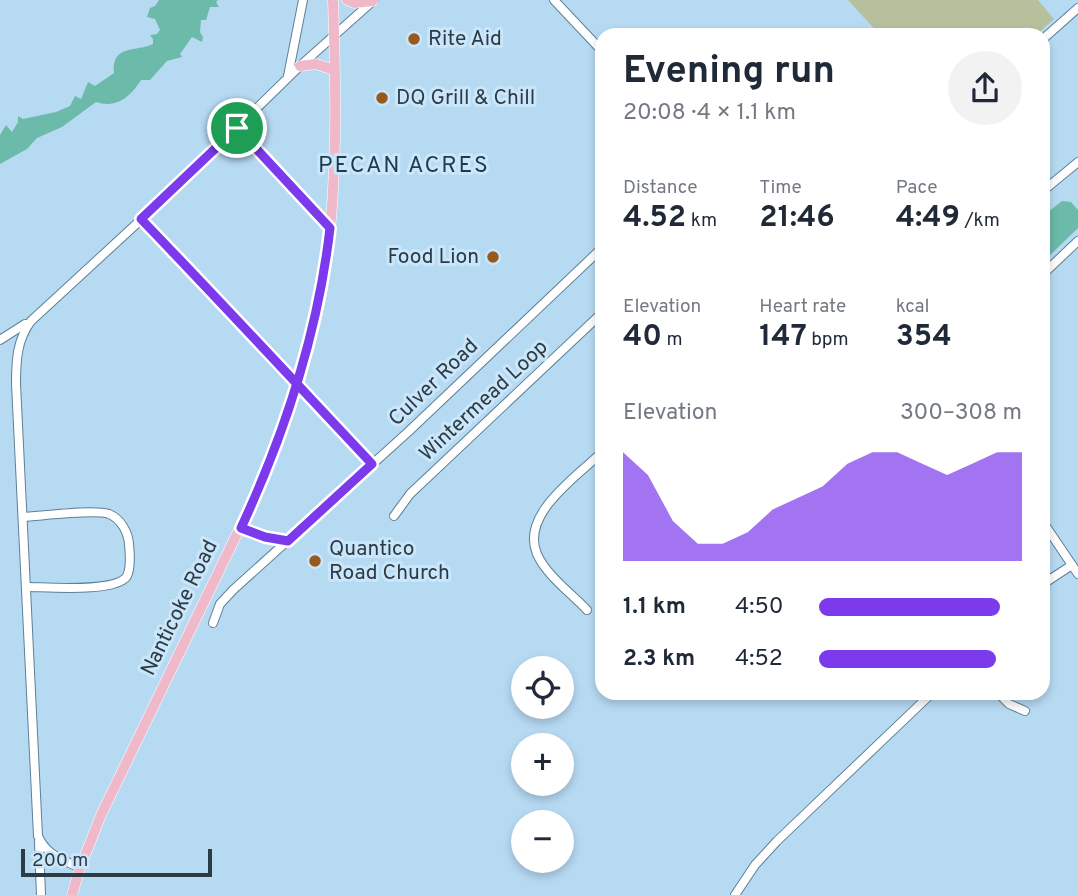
<!DOCTYPE html>
<html lang="en">
<head>
<meta charset="utf-8">
<style>
	body { margin:0; font-family:Overpass,sans-serif; background:#f2f2f3; color:#1f2937; height:100vh; display:flex; flex-direction:column; font-size:26px; white-space:nowrap }
	* { box-sizing:border-box; margin:0 }
	p { font-size:23px; color:#747a83 }
	.icon { flex:none; width:38px; height:38px; fill:none; stroke:currentColor; stroke-width:2; stroke-linecap:round; stroke-linejoin:round }
	.map { position:relative; flex:1; overflow:hidden }
	.sheet { position:absolute; left:595px; top:28px; width:455px; height:672px; display:flex; flex-direction:column; background:#fff; border-radius:21px; box-shadow:0 4px 10px #0003 }
	.sheet>* { flex:none }
	.buttons { position:absolute; left:511px; top:656px; display:grid; gap:14px }
	.buttons a { display:grid; place-items:center; width:63px; height:63px; border-radius:50%; background:#fff; box-shadow:0 4px 10px #0003; font-size:35px }
	.scale { position:absolute; left:21px; bottom:18px; width:191px; box-sizing:border-box; padding-left:7px; border:4px solid #2d3b45; border-top:0; font-size:19px; line-height:24px; white-space:nowrap; color:#2d3b45; -webkit-text-stroke:5px #cae6fa; paint-order:stroke }
	.pin { position:absolute; display:grid; place-items:center; width:60px; height:60px; color:#fff; margin:-30px; border:4px solid #fff; border-radius:50%; box-shadow:0 2px 7px #0007 }
	.round { display:grid; place-items:center; flex:none; width:74px; height:74px; border-radius:37px; background:#f2f2f3 }
	.overview { display:flex; align-items:center; justify-content:space-between; height:119px; padding:0 28px }
	h1 { font-size:38px; font-weight:700; line-height:52px }
	.figures { display:grid; grid-template-columns:repeat(3,1fr); gap:10px; height:119px; padding:7px 28px }
	.figures div { display:grid; align-content:center }
	.figures b { font-size:30px; font-weight:700 }
	.figures small { font-size:19px; font-weight:400 }
	.figures p { font-size:19px }
	.chart { height:196px; padding:14px 28px }
	.chart p { display:flex; justify-content:space-between }
	.chart svg { width:100%; height:126px; margin-top:7px; fill:#7c3aed; opacity:.7 }
	ul { padding:0 28px; list-style:none; font-size:23px }
	li { display:grid; grid-template-columns:112px 84px 1fr; align-items:center; height:52px }
	li i { height:18px; border-radius:9px; background:#7c3aed }
	.map>svg:first-child { display:block }
	.green { fill:#b7c09d }
	.water { fill:#6cbaaa }
	.lines { fill:none; stroke-linecap:round; stroke-linejoin:round }
	.minor-casing { stroke:#5f7f96; stroke-width:10 }
	.major-casing { stroke:#fff; stroke-width:11 }
	.minor { stroke:#fff; stroke-width:8 }
	.major { stroke:#efb9ca; stroke-width:10 }
	.route-casing { stroke:#fff; stroke-width:14 }
	.route { stroke:#7c3aed; stroke-width:9 }
	.poi-dot { fill:#97591e; stroke:#cae6fa; stroke-width:2.5 }
	.labels { text-anchor:middle; dominant-baseline:central; stroke-width:6; stroke-linejoin:round; paint-order:stroke }
	.poi-label { font-size:21px; fill:#2d3b45; stroke:#cae6fa; text-anchor:start }
	.street-label { font-size:21px; fill:#2d3b45; stroke:#cae6fa }
	.neighbourhood-label { font-size:23px; letter-spacing:2px; fill:#1d3b4f; stroke:#cae6fa }
</style>
</head>
<body>
<div class="map">
<svg width="1078" height="895" viewBox="0 0 1078 895">
	<rect width="100%" height="100%" fill="#b7daf3"/>
	<!-- green -->
	<polygon class="green" points="848,0 1038,0 1054,19 1036,35 880,35"/>
	<!-- water -->
	<g class="water">
		<path d="M159,0H218L216,2L219,7H210L206,20H201L200,32L203,37L202,42L192,37L180,54L182,57L167,61L150,80H141C131,96 117,109 96,102L62,127L37,138L27,149L0,164V135L6,125L12,132L18,122V116L23,119L56,112L70,106L75,96L81,99L88,82L95,86L114,73C111,44 137,52 153,44V39L150,35L157,34L160,30L155,19L147,17L150,8L155,6Z"/>
		<polygon points="1062,201 1071,202 1078,210 1078,228 1043,262 1043,216"/>
	</g>
	<g class="lines">
		<defs>
			<g id="minor">
				<polyline points="554,0 602,51"/>
				<polyline points="1043,39 1078,8"/>
				<polyline points="288,76 303,0"/>
				<polyline points="237,128 330,228"/>
				<polyline points="1043,191 1078,162"/>
				<polyline points="141,219 372,464"/>
				<polyline points="1043,274 1078,241"/>
				<polyline points="0,340 25,324"/>
				<polyline points="394,516 410,494 602,313"/>
				<path d="M23,517C41,516 95,509 109,514C121,519 128,532 129,544C130,554 131,568 127,576C117,593 46,587 27,587"/>
				<polyline points="1043,522 1078,574"/>
				<polyline points="241,528 265,537 288,541"/>
				<polyline points="1043,584 1072,565"/>
				<path d="M587,610C572,594 546,575 537,554C520,514 577,477 602,452"/>
				<polyline points="213,623 220,604 233,590 408,432 602,248"/>
				<polyline points="998,693 1009,704 1025,711"/>
				<polyline points="39,842 41,895"/>
				<path d="M80,868C62,859 46,855 38,836L16,384C16,360 17,340 31,321L170,193L300,66L374,0"/>
				<polyline points="735,895 755,865 777,841 932,693"/>
			</g>
			<g id="major">
				<polyline points="347,0 354,3 373,1"/>
				<polyline points="300,66 316,64 334,70"/>
				<path d="M72,895L80,868L101,815L262,482C290,415 314,344 325,272C338,182 336,91 333,0"/>
			</g>
		</defs>
		<!-- minor casing -->
		<use href="#minor" class="minor-casing"/>
		<!-- major casing -->
		<use href="#major" class="major-casing"/>
		<!-- minor -->
		<use href="#minor" class="minor"/>
		<!-- major -->
		<use href="#major" class="major"/>
	</g>
	<g class="lines">
		<defs>
			<path id="route" d="M237,128L141,219C219,300 295,382 372,464L288,541L265,537L241,528C286,431 318,333 330,228L237,128"/>
		</defs>
		<!-- route casing -->
		<use href="#route" class="route-casing"/>
		<!-- route -->
		<use href="#route" class="route"/>
	</g>
	<!-- markers -->
	<g class="poi-dot">
		<circle cx="414" cy="39" r="7"/>
		<circle cx="382" cy="98" r="7"/>
		<circle cx="493" cy="257" r="7"/>
		<circle cx="315" cy="561" r="7"/>
	</g>
	<g class="labels">
		<!-- poi labels -->
		<g class="poi-label">
			<text x="428" y="39">Rite Aid</text>
			<text x="396" y="98">DQ Grill &amp; Chill</text>
			<text x="479" y="257" text-anchor="end">Food Lion</text>
			<text x="329" y="549">Quantico<tspan x="329" dy="24">Road Church</tspan></text>
		</g>
		<!-- street labels -->
		<g class="street-label">
			<text transform="translate(434 383) rotate(-44)">Culver Road</text>
			<text transform="translate(484 401) rotate(-43)">Wintermead Loop</text>
			<text transform="translate(180 608) rotate(-64)">Nanticoke Road</text>
		</g>
		<!-- neighbourhood labels -->
		<g class="neighbourhood-label">
			<text x="404" y="166">PECAN ACRES</text>
		</g>
	</g>
</svg>
<div class="buttons">
<a><svg class="icon" aria-label="locate" viewBox="0 0 24 24"><circle cx="12" cy="12" r="6"/><path d="M12 2v4M12 18v4M2 12h4M18 12h4"/></svg></a>
<a>+</a>
<a>−</a>
</div>
<div class="scale">200 m</div>
<div class="pin" style="left:237px;top:128px;background:#1e9e55"><svg class="icon" aria-label="arrive" viewBox="0 0 24 24"><path d="M6 21V4h12l-3 4 3 4H6"/></svg></div>
<section class="sheet">
<div class="overview"><div><h1>Evening run</h1><p>20:08 · 4 × 1.1 km</p></div><a class="round"><svg class="icon" aria-label="share" viewBox="0 0 24 24"><path d="M12 15V3M7 8l5-5 5 5M5 13v7h14v-7"/></svg></a></div>
<div class="figures">
<div><p>Distance</p><b>4.52<small> km</small></b></div>
<div><p>Time</p><b>21:46</b></div>
<div><p>Pace</p><b>4:49<small> /km</small></b></div>
</div>
<div class="figures">
<div><p>Elevation</p><b>40<small> m</small></b></div>
<div><p>Heart rate</p><b>147<small> bpm</small></b></div>
<div><p>kcal</p><b>354</b></div>
</div>
<div class="chart"><p><span>Elevation</span>300–308 m</p>
<svg viewBox="0 0 160 44" preserveAspectRatio="none"><path d="M0 44V6L10 14L20 30L30 38L40 38L50 34L60 26L70 22L80 18L90 10L100 6L110 6L120 10L130 14L140 10L150 6L160 6V44z"/></svg>
</div>
<ul>
<li><b>1.1 km</b>4:50<i style="width:89%"></i></li>
<li><b>2.3 km</b>4:52<i style="width:87%"></i></li>
</ul>
</section>
</div>
</body>
</html>
